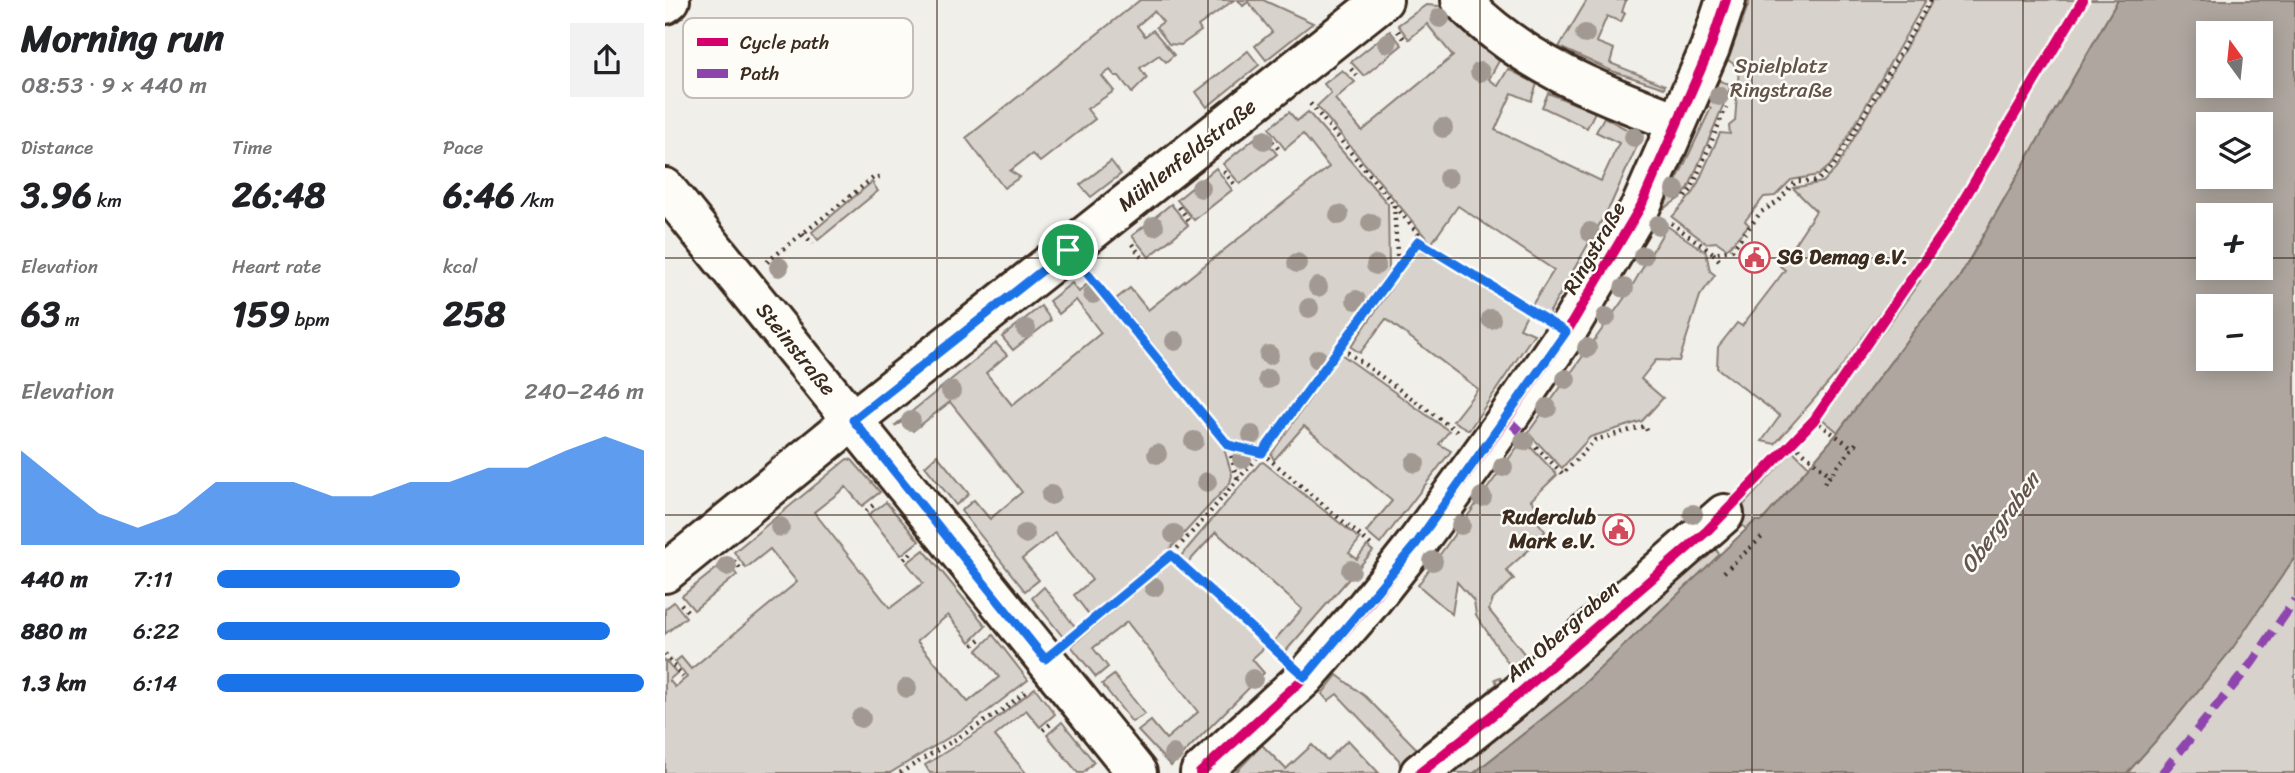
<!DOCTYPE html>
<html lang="en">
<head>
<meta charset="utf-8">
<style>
	body { margin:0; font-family:Sriracha,sans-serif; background:#f2f2f2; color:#202124; height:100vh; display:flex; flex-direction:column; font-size:26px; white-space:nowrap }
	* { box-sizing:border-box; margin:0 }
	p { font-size:23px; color:#757577 }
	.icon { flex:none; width:38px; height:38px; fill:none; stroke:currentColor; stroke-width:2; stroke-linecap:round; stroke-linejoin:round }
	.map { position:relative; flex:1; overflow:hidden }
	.details { display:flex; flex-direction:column; background:#fff; width:665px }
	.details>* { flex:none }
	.needle { width:46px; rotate:345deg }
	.fabs { position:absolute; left:1531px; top:21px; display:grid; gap:14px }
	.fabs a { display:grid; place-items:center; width:77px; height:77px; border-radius:0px; background:#fff; box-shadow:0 4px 18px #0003; font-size:35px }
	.pin { position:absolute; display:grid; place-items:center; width:60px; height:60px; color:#fff; margin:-30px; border:4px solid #fff; border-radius:50%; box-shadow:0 2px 7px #0007 }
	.round { display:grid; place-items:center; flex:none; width:74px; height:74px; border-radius:0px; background:#f2f2f2 }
	.summary { display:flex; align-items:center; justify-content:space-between; height:119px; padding:0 21px }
	h1 { font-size:38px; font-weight:800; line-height:52px }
	.figures { display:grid; grid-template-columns:repeat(3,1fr); gap:10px; height:119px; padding:7px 21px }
	.figures div { display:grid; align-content:center }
	.figures b { font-size:35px; font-weight:800 }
	.figures small { font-size:19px; font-weight:400 }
	.figures p { font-size:19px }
	.chart { height:196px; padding:14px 21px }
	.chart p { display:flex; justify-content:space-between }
	.chart svg { width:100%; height:126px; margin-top:7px; fill:#1a73e8; opacity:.7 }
	ul { padding:0 21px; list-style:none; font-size:23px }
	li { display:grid; grid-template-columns:112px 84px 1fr; align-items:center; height:52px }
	li i { height:18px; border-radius:9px; background:#1a73e8 }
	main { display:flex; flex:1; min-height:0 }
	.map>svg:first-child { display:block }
	.green { fill:#d7d2cc; stroke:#897e75; stroke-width:2 }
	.water { fill:#aea69f; stroke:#80746b; stroke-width:2; fill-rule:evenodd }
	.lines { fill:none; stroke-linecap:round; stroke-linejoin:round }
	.minor-casing { stroke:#3b2a1e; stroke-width:44 }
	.path { stroke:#3b2a1e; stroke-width:4.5; stroke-dasharray:2 5; stroke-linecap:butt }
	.minor { stroke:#fdfcf7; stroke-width:38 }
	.quiet { stroke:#8e44ad; stroke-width:9; stroke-dasharray:18 9; stroke-linecap:butt }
	.cycleway-casing { stroke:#fdfcf7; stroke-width:15 }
	.cycleway { stroke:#d6006c; stroke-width:10 }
	.tree { fill:#a29a92 }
	.route-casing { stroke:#fff; stroke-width:14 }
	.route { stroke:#1a73e8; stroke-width:9 }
	.grid { fill:none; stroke:#3b2a1e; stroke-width:2; stroke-opacity:0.55 }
	.labels { text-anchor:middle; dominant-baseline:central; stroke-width:5; stroke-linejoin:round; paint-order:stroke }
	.park-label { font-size:21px; fill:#62544a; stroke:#fdfcf7 }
	.street-label { font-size:21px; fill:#3b2a1e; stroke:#fdfcf7 }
	.poi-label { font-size:21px; font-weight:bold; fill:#3b2a1e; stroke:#fdfcf7; text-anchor:start }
	.water-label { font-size:23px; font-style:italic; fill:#63554b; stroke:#fdfcf7 }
	.key { fill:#fdfcf7; stroke:#c3bdb6; stroke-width:2 }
	.key-label { font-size:19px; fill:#3b2a1e }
</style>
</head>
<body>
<main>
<section class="details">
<div class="summary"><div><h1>Morning run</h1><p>08:53 · 9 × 440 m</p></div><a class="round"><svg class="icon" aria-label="share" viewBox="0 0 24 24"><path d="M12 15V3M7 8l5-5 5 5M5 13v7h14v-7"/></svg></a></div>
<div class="figures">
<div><p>Distance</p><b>3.96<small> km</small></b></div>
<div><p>Time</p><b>26:48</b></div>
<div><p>Pace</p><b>6:46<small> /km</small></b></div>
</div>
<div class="figures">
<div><p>Elevation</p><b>63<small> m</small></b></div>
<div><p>Heart rate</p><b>159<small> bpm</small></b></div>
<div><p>kcal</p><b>258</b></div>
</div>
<div class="chart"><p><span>Elevation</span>240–246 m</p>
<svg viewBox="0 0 160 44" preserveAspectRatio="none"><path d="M0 44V11L10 22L20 33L30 38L40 33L50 22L60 22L70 22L80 27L90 27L100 22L110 22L120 17L130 17L140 11L150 6L160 11V44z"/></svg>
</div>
<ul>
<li><b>440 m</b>7:11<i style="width:57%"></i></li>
<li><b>880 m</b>6:22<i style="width:92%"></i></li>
<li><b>1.3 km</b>6:14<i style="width:100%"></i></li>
</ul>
</section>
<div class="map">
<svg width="1630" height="773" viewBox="0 0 1630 773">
	<rect width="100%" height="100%" fill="#f1efea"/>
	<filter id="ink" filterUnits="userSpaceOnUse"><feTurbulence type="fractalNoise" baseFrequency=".0143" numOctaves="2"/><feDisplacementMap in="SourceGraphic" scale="14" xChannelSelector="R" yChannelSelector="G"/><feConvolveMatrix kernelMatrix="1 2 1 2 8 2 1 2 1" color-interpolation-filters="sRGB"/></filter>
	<g filter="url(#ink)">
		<!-- green -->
		<g class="green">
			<polygon points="475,0 569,0 533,26 536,31 516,45 504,44 491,27 498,22 489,11 472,26 480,36 488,30 509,55 501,62 494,55 475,68 482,78 467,93 454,76 450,76 445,70 437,76 449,91 422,109 430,119 375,162 367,154 345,171 355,177 339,188 301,138"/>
			<polygon points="573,0 598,0 648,23 601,60 590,46 607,32 583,2 578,6"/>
			<polygon points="922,0 961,0 957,12 960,13 956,22 942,16 931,42 949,49 945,63 1000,85 999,88 947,71 894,47"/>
			<polygon points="1085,0 1261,0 1168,163 1154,175 1126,180 1110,196 1099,197 1080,221 1084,225 1062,249 1052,242 1041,243 1007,217 1029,192 1055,133 1065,134 1064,126 1070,121 1074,68 1063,60"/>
			<polygon points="1268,0 1453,0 1292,281 1257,320 1173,432 1156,418 1255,281 1244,272 1172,373 1110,444 1097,441 1115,416 1052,368 1053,347 1072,323 1077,326 1120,270 1115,266 1151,211 1128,188 1158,182 1171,169"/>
			<polygon points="761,5 775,6 834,61 824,79 833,86 843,69 872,84 866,101 847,93 830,130 936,181 954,143 931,132 939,117 976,137 946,204 883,315 867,305 889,270 793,206 766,244 652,106 666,93 659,84 677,70 690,82 670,99 697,131 788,56 762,24 744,39 733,25"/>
			<polygon points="725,31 737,45 699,76 686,62"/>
			<polygon points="583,51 594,65 542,107 531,92"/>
			<polygon points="1043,77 1064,84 1065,89 1024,187 1018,196 998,209 1046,108 1035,100"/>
			<polygon points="883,93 930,112 922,128 877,107"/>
			<polygon points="624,112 632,121 643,112 723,204 724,270 677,342 599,444 594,447 567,442 451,299 465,288 483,310 664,167 638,134 620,149 604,128"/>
			<polygon points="595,134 612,154 575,184 558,164"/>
			<polygon points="446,161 456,174 426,197 415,185"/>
			<polygon points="551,168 567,190 529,220 512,200"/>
			<polygon points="207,182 213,191 153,240 147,232"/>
			<polygon points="506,204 523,225 484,257 467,236"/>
			<polygon points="1002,226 1041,252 1045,271 1050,275 1035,296 1014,361 991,360 976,379 998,398 977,421 925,437 897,468 863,433 963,293"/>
			<polygon points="754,247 863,312 855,328 869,334 804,430 788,421 813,389 721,319 695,353 686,347"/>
			<polygon points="407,283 414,292 423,283 557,442 567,475 565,483 503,551 425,616 409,595 427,580 390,533 357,559 374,580 360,591 296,511 309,500 325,519 357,492 285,402 248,431 239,421 229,426 331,343 342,355 321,373 347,405 436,333 411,300 394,314 384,301"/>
			<polygon points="376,306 386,320 348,350 337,337"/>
			<polygon points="676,354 784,431 774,444 786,451 715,544 701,532 727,501 639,426 609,460 606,454"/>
			<polygon points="858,439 892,475 866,500 878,514 872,521 880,531 874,541 841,570 849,579 828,599 824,610 865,661 853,678 811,615 809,601 792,582 787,614 753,585"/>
			<polygon points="1128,451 1144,467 1097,521 1090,521 1082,530 1068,516"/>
			<polygon points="272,455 304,494 291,505 260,466"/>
			<polygon points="182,459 187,460 215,492 197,506 181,487 149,512 225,608 258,583 242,563 259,550 321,626 305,642 283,615 252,641 303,702 334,677 312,650 328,635 363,680 306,724 225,773 0,773 0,660 12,673 4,680 10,687 22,677 10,662 16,657 26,669 132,582 105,549 81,568 69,552"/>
			<polygon points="598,462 695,539 684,553 692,559 702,546 708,551 620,652 608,642 637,609 551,532 522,564 515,557 595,463"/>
			<polygon points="221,502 254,541 236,555 203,515"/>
			<polygon points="1042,539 1055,555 905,697 809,773 768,773"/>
			<path d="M1630,557V773H1462C1524,705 1578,633 1630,557Z"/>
			<polygon points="61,561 72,575 29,610 17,596"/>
			<polygon points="506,561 601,646 587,659 599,673 506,766 473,731 486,721 501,739 533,712 462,622 428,648 443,667 431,677 406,646"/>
			<polygon points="379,587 411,628 398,637 367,598"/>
			<polygon points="9,602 21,617 0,634 0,609"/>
			<polygon points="449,675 480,714 467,722 437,684"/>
			<polygon points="672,675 701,697 752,749 827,693 826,688 832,684 830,679 835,677 839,687 748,769 735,766 734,760 672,694 663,701 657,694"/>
			<polygon points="370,688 390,714 375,727 361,710 330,736 361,773 265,773 260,765 325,724"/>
			<polygon points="397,722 429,762 418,773 413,773 382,735"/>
			<polygon points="683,740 714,773 570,773 597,745 621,769 647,745 662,760"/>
		</g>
		<!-- water -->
		<path class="water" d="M1453,0H1630V557L1567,649L1506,724L1462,773H809L905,697L1090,521H1097L1170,436L1257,320L1293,280ZM1544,33H1596V86H1544ZM1544,124H1596V177H1544ZM1544,215H1596V268H1544ZM1544,306H1596V359H1544Z"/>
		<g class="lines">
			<defs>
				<g id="minor">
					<path d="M796,0C855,62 933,93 1012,122"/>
					<polyline points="0,4 5,0"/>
					<polyline points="0,188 472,773"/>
					<polyline points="0,573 188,420 718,0"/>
					<polyline points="535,773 640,677 702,606 751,544 842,419 901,333 976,206 1045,48 1061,0"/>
					<polyline points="755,773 849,698 1059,514"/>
				</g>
			</defs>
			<!-- minor casing -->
			<use href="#minor" class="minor-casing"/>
			<!-- path -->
			<g class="path">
				<polyline points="733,31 741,41"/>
				<polyline points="686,69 695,79"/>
				<polyline points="603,136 616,152"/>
				<polyline points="559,171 571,187"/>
				<polyline points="1020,197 1026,190 1061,107"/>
				<polyline points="729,205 733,269"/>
				<polyline points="514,207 526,223"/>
				<polyline points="1006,223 1048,253"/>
				<polyline points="138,234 148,244"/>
				<polyline points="753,241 871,315"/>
				<polyline points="467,244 479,260"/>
				<polyline points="1054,260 1048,253 1067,250 1096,212 1114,201 1126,186 1133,181 1152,181 1169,166 1266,0"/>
				<polyline points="102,262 208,178 215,177"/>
				<polyline points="424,275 563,445 573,480"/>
				<polyline points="677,348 793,432"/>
				<polyline points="1149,420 1188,448"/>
				<polyline points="866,442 898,474 930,440 980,426 984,435"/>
				<polyline points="1128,444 1166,476"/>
				<polyline points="563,445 597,453 706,545"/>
				<polyline points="1159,483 1194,440"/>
				<polyline points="201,511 211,503"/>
				<polyline points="506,555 614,653"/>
				<polyline points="239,559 249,551"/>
				<polyline points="69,561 77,571"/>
				<polyline points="1059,572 1099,535"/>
				<polyline points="16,604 25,614"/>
				<polyline points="405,638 506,555 540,518 627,416 756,237 643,101"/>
				<polyline points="308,645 318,637"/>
				<polyline points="0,654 18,677"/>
				<polyline points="378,730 388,722"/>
				<polyline points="235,773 332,714 363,690"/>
			</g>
			<!-- minor -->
			<use href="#minor" class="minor"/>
			<!-- quiet -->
			<g class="quiet">
				<polyline points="842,419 865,441"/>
				<polyline points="1497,773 1586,664 1630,600"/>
			</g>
			<defs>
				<g id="cycleway">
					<polyline points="535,773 640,677 702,606 751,544 842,419 901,333 976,206 1045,48 1061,0"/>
					<polyline points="755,773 849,698 1042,531 1149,420 1283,226 1418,0"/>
				</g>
			</defs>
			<!-- cycleway casing -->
			<use href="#cycleway" class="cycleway-casing"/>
			<!-- cycleway -->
			<use href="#cycleway" class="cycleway"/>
		</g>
		<!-- trees -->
		<g class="tree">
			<circle cx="775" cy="18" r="10"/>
			<circle cx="920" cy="34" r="10"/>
			<circle cx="722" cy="43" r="10"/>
			<circle cx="815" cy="72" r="10"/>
			<circle cx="1054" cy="96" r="10"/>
			<circle cx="778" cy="128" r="10"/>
			<circle cx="969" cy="137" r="10"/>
			<circle cx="599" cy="140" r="10"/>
			<circle cx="783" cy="178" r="10"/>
			<circle cx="536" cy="188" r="10"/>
			<circle cx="1010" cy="190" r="10"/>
			<circle cx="674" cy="215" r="10"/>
			<circle cx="706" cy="223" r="10"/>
			<circle cx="993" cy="225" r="10"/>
			<circle cx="489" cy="226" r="10"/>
			<circle cx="925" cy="232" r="10"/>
			<circle cx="978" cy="256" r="10"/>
			<circle cx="632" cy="263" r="10"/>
			<circle cx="711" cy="265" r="10"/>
			<circle cx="114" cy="267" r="10"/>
			<circle cx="653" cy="287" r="10"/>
			<circle cx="959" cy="288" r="10"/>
			<circle cx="428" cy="294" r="10"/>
			<circle cx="691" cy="300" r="10"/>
			<circle cx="644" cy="308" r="10"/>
			<circle cx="941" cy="317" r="10"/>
			<circle cx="826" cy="319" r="10"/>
			<circle cx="361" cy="329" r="10"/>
			<circle cx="510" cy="341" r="10"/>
			<circle cx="922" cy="348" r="10"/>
			<circle cx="604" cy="355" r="10"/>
			<circle cx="653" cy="359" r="10"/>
			<circle cx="603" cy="379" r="10"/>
			<circle cx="901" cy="379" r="10"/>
			<circle cx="286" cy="391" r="10"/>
			<circle cx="882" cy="408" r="10"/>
			<circle cx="246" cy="421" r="10"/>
			<circle cx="587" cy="435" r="10"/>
			<circle cx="529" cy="441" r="10"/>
			<circle cx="859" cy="441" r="10"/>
			<circle cx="492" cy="454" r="10"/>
			<circle cx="577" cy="459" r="10"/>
			<circle cx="750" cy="463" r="10"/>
			<circle cx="838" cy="467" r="10"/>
			<circle cx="542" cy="482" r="10"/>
			<circle cx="386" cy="495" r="10"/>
			<circle cx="817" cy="497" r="10"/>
			<circle cx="1028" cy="514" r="10"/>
			<circle cx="796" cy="525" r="10"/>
			<circle cx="115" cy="527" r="10"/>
			<circle cx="360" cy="534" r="10"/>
			<circle cx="509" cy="534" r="10"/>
			<circle cx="768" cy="561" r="10"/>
			<circle cx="62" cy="566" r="10"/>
			<circle cx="686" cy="570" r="10"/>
			<circle cx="489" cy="587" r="10"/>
			<circle cx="588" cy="679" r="10"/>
			<circle cx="242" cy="688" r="10"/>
			<circle cx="196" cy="718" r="10"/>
			<circle cx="508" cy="754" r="10"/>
		</g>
	</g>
	<g class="lines" filter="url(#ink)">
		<defs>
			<polygon id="route" points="753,241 901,332 751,544 640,677 506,555 380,659 188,420 403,250 563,445 597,453"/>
		</defs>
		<!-- route casing -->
		<use href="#route" class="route-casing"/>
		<!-- route -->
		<use href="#route" class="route"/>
	</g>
	<!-- grid -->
	<path class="grid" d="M272,0V773M543,0V773M815,0V773M1087,0V773M1358,0V773M0,258H1544M1596,258H1630M0,515H1630"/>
	<!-- icons -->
	<defs>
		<symbol id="civic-ring" viewBox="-11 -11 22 22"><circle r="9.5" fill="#fdfcf7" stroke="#d1495b" stroke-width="1.5"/><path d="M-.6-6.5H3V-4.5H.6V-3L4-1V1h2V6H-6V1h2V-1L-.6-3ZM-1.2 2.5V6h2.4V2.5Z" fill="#d1495b"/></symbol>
	</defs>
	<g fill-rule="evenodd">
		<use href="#civic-ring" x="1072" y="240" width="35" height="35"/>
		<use href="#civic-ring" x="936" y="512" width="35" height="35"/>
	</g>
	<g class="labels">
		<!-- park labels -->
		<g class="park-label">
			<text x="1116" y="66">Spielplatz<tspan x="1116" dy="24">Ringstraße</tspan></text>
		</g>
		<!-- street labels -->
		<g class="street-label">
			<text transform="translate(522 155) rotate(-38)">Mühlenfeldstraße</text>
			<text transform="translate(929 248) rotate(-60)">Ringstraße</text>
			<text transform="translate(131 349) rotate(51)">Steinstraße</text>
			<text transform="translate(897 631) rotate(-41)">Am Obergraben</text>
		</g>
		<!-- poi labels -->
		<g class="poi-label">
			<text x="1112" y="257">SG Demag e.V.</text>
			<text x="931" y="517" text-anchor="end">Ruderclub<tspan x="931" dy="24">Mark e.V.</tspan></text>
		</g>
		<!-- water labels -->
		<g class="water-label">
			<text transform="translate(1335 523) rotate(-54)">Obergraben</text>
		</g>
	</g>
	<!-- legend -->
	<rect x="18" y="18" width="230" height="80" rx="10" class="key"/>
	<rect x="32" y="38" width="31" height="8" fill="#d6006c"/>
	<rect x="32" y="69" width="31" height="9" fill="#8e44ad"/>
	<g class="key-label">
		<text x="75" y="49">Cycle path</text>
		<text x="75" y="80">Path</text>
	</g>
</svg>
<div class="fabs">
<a><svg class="needle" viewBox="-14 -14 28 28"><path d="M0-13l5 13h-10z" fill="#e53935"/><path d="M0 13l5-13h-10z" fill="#757577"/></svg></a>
<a><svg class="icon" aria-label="layers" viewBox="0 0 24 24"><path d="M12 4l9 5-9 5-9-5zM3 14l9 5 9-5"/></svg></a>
<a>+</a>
<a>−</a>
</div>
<div class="pin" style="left:403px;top:250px;background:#1e9e55"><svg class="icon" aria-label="arrive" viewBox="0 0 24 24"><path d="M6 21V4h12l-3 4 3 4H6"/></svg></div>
</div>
</main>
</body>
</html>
